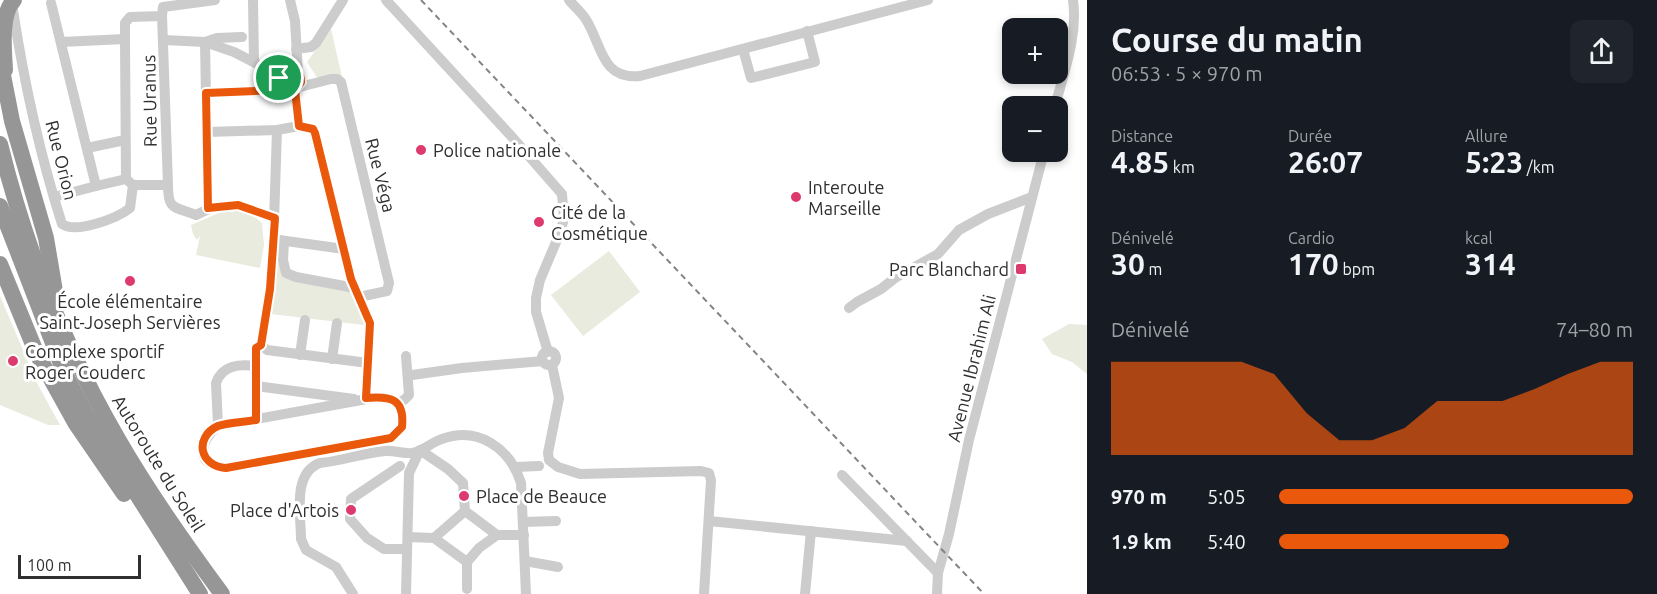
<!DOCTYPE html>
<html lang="fr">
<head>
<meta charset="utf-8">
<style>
	body { margin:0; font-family:Ubuntu,sans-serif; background:#20242c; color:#f1f3f6; height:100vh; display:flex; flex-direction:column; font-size:22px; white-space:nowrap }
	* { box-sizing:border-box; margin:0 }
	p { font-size:20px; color:#9ea1a6 }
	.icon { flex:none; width:33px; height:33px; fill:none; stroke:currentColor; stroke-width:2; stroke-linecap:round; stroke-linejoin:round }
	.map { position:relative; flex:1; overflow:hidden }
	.sheet { display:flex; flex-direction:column; background:#171b24; width:570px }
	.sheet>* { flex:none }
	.controls { position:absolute; left:1002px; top:18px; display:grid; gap:12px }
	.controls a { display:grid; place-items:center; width:66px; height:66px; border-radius:12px; background:#171b24; box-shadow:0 3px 9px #0003; font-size:30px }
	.scale { position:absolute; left:18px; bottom:15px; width:123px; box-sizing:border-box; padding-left:6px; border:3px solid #2f2f2f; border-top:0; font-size:16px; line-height:21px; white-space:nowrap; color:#2f2f2f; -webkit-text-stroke:4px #fff; paint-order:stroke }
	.pin { position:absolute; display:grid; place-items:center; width:51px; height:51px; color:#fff; margin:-26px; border:3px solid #fff; border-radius:50%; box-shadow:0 2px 6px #0007 }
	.round { display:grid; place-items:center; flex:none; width:63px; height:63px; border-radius:12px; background:#20242c }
	.summary { display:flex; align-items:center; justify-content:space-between; height:102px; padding:0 24px }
	h1 { font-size:33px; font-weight:700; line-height:45px }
	.stats { display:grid; grid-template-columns:repeat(3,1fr); gap:9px; height:102px; padding:6px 24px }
	.stats div { display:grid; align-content:center }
	.stats b { font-size:30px; font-weight:700 }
	.stats small { font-size:16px; font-weight:400 }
	.stats p { font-size:16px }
	.chart { height:168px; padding:12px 24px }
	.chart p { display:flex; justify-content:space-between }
	.chart svg { width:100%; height:108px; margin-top:6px; fill:#ea580c; opacity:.7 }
	ul { padding:0 24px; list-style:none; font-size:20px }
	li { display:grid; grid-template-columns:96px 72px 1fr; align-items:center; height:45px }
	li i { height:15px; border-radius:8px; background:#ea580c }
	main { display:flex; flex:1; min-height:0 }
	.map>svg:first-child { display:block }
	.green { fill:#e8ebdd }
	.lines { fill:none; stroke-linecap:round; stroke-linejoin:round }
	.minor { stroke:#ccc; stroke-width:10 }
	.highway { stroke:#969696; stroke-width:16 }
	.rail { stroke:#848484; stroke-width:2; stroke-dasharray:6 4.5; stroke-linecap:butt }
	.route-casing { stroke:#fff; stroke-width:12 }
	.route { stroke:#ea580c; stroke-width:8 }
	.poi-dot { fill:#dd3a6d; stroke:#fff; stroke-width:2 }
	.labels { text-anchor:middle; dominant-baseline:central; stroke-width:6; stroke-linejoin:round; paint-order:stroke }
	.street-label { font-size:18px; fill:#2f2f2f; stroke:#fff }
	.poi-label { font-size:18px; fill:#2f2f2f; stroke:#fff; text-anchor:start }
</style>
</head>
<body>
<main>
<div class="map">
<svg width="1087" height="594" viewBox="0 0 1087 594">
	<rect width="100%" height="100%" fill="#fff"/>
	<!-- green -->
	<g class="green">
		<polygon points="331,29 342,77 318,79 307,62"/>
		<polygon points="237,211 252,215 262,223 264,245 260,268 196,255 200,236 197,240 193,234 191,225 221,212"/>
		<polygon points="278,245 280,245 284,278 348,289 364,317 364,325 271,314 275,294"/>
		<polygon points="609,251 640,292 583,336 551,295"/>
		<polygon points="0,296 37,383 60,425 48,425 0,405"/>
		<polygon points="1069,324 1087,325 1087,374 1072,362 1052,354 1042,339"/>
	</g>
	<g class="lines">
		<!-- minor -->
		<g class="minor">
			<polyline points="253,0 254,62"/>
			<polyline points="290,0 295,21 298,72"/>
			<polyline points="386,0 513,138 562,194 564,219 559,235 540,280 536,298 536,312 548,352"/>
			<path d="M569,0C574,6 581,12 585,18C602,43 600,80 640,76L928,0"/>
			<path d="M51,3L96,186L126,179L133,185H168C168,211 174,206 196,215C227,198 245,207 275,218"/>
			<path d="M13,10C24,82 40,155 62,224C76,234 118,218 130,208L133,185"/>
			<polyline points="162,16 168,185"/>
			<polyline points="125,39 126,179"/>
			<polyline points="164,40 205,42 234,52 280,76"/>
			<polyline points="61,42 125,39 125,23 130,17 162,16 163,7 215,0"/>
			<polyline points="296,49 311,47 316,43 343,0"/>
			<polyline points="743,49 751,78 815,62 807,31"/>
			<path d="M300,86L301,78L298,72L289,69C281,71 278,77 280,84L288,90L331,79H337L341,82L389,283L387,291L359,297"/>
			<polyline points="295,90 299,126"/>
			<polyline points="206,93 284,89"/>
			<path d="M1055,106C1064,72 1078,36 1073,0"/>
			<polyline points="207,132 277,130 299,126 313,129 351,279 370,323 366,398"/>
			<polyline points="87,148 125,140"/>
			<polyline points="54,197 96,186"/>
			<polyline points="208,208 205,42 217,38 242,37"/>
			<polyline points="279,240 344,249"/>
			<polyline points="284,241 283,260 286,273 296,277 355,288"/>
			<polyline points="849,308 857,302 881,289 895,278 938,254 959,230 988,214 1032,197"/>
			<polyline points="261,345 267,350 368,363"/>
			<circle cx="549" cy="358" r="7"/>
			<polyline points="300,355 305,320"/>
			<polyline points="256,359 256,348 261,345 270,289 273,251 277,130"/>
			<polyline points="332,359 337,323"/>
			<polyline points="256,360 256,420"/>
			<polyline points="552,365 559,398 548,453 549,460 558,467 580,474 701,471 709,473 711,480 704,594"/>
			<polyline points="412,375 462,368 543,361"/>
			<polyline points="256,386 354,399"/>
			<path d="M378,397C399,399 404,406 402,427L391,438L226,468C195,466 198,442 218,426Z"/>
			<polyline points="398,403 404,400 409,395 406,356"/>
			<path d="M218,426L216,383C222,365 239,364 256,366"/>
			<polyline points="400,466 351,499 350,519 367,538 384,549 407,549"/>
			<polyline points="515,467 539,466"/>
			<polyline points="842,475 938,573"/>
			<polyline points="465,511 497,535"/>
			<polyline points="709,521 907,541"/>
			<polyline points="523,522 556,521"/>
			<polyline points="408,537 434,538 465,511"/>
			<polyline points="434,538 467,562"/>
			<polyline points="525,561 558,567"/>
			<polyline points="467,562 479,548 497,535 524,535"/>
			<polyline points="467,589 467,562"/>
			<path d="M353,594L336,567L306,550L301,539C301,515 292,473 320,463C342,461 363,453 385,451C394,450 403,454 412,453C423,451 432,442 442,439C478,426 510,448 521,483L526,594"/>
			<polyline points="406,594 409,473 420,450 448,469 463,483 465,511"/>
			<polyline points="805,594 811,531"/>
			<polyline points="937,594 938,573 949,534 969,440 1044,152"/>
		</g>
		<!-- highway -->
		<g class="highway">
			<polyline points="0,60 12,121 46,238 55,291"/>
			<path d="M5,70C4,50 0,14 14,0"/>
			<path d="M0,144C25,246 65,348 118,439C149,493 185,544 222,594"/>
			<polyline points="0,206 65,374 86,414 200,594"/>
			<polyline points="0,264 36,352 76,424 124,494"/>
		</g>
		<!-- rail -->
		<polyline class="rail" points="421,0 984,594"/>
	</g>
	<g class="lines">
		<defs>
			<path id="route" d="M289,69C297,69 301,74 301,82L295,90L299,126L313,129L315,133L351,279L370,323L366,398C390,396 405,398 402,427L391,438L226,468C199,466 194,437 218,426C229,422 245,422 256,420V348L261,345L270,289L275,218L238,205L208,208L206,93L280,90L284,89L280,84C278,77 281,71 289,69Z"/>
		</defs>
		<!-- route casing -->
		<use href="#route" class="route-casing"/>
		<!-- route -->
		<use href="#route" class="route"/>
	</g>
	<!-- markers -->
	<g class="poi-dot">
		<circle cx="421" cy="150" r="6"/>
		<circle cx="796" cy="197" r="6"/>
		<circle cx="539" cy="222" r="6"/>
		<rect x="1015" y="263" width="12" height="12" rx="3"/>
		<circle cx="130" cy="281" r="6"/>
		<circle cx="13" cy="361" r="6"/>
		<circle cx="464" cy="496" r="6"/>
		<circle cx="351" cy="510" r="6"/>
	</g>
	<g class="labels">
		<!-- street labels -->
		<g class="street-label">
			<text transform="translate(149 101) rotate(-91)">Rue Uranus</text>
			<text transform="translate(62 160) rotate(76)">Rue Orion</text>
			<text transform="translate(381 175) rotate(76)">Rue Véga</text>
			<text transform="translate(971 368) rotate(-76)">Avenue Ibrahim Ali</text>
			<text transform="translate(159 463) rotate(58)">Autoroute du Soleil</text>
		</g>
		<!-- poi labels -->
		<g class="poi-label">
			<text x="433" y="150">Police nationale</text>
			<text x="808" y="187">Interoute<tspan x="808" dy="21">Marseille</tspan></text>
			<text x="551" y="212">Cité de la<tspan x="551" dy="21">Cosmétique</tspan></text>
			<text x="1009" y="269" text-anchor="end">Parc Blanchard</text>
			<text x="130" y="301" text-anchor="middle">École élémentaire<tspan x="130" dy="21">Saint-Joseph Servières</tspan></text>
			<text x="25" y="351">Complexe sportif<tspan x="25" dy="21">Roger Couderc</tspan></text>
			<text x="476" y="496">Place de Beauce</text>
			<text x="339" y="510" text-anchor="end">Place d'Artois</text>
		</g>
	</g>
</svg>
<div class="controls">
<a>+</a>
<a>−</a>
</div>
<div class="scale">100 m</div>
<div class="pin" style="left:279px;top:78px;background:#1e9e55"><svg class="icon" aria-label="arrive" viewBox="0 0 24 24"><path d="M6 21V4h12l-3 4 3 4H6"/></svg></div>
</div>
<section class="sheet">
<div class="summary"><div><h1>Course du matin</h1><p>06:53 · 5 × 970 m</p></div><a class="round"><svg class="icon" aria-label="share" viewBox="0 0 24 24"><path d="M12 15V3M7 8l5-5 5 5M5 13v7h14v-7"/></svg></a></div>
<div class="stats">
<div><p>Distance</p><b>4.85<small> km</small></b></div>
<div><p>Durée</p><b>26:07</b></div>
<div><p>Allure</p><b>5:23<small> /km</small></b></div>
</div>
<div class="stats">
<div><p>Dénivelé</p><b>30<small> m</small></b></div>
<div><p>Cardio</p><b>170<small> bpm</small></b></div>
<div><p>kcal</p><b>314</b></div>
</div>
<div class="chart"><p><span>Dénivelé</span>74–80 m</p>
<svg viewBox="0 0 160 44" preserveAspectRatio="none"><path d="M0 44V6L10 6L20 6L30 6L40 6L50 11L60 27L70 38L80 38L90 33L100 22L110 22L120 22L130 17L140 11L150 6L160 6V44z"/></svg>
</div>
<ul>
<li><b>970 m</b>5:05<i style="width:100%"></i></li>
<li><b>1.9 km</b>5:40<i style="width:65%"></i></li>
</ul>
</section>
</main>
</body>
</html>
